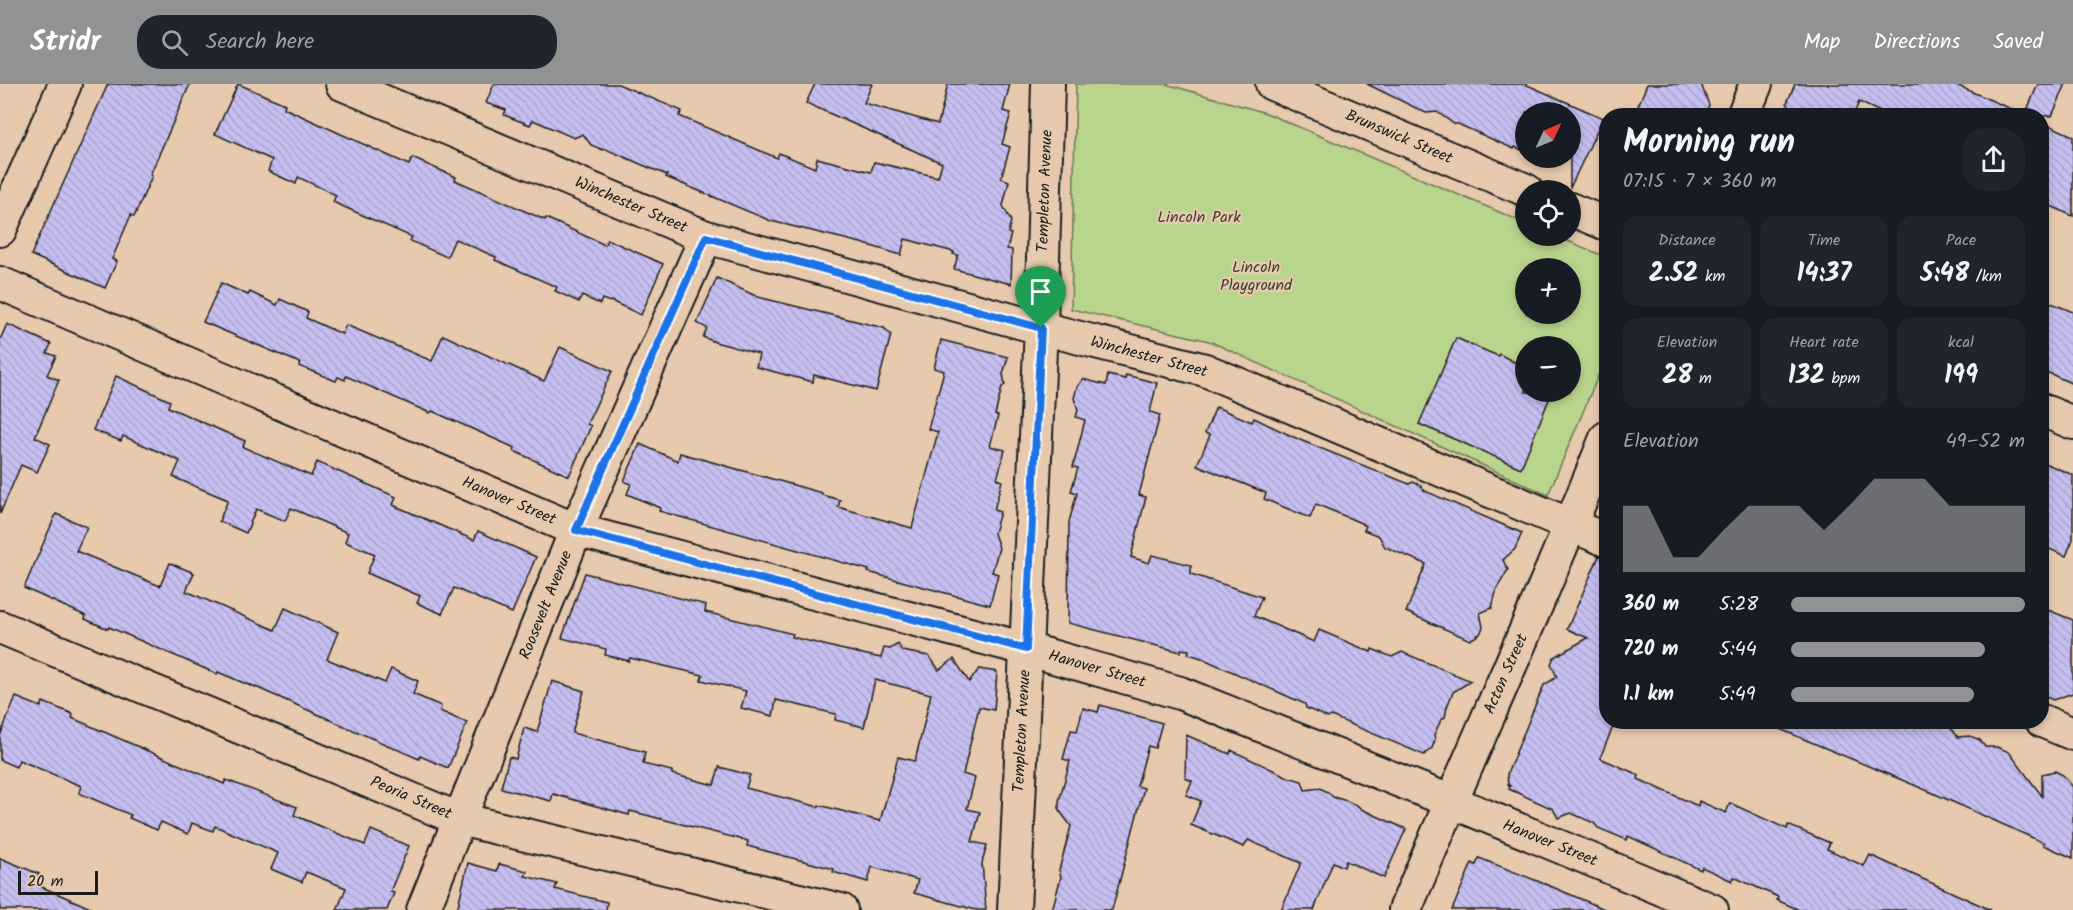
<!DOCTYPE html>
<html lang="en">
<head>
<meta charset="utf-8">
<style>
	body { margin:0; font-family:Kalam,sans-serif; background:#20242c; color:#f1f3f6; height:100vh; display:flex; flex-direction:column; font-size:22px; white-space:nowrap }
	* { box-sizing:border-box; margin:0 }
	p { font-size:20px; color:#9ea1a6 }
	.icon { flex:none; width:33px; height:33px; fill:none; stroke:currentColor; stroke-width:2; stroke-linecap:round; stroke-linejoin:round }
	.map { position:relative; flex:1; overflow:hidden }
	.side { position:absolute; left:1599px; top:24px; width:450px; height:621px; display:flex; flex-direction:column; background:#171b24; border-radius:24px; box-shadow:0 3px 9px #0003 }
	.side>* { flex:none }
	.needle { width:39px; rotate:46deg }
	.buttons { position:absolute; left:1515px; top:18px; display:grid; gap:12px }
	.buttons a { display:grid; place-items:center; width:66px; height:66px; border-radius:50%; background:#171b24; box-shadow:0 3px 9px #0003; font-size:30px }
	.scale { position:absolute; left:18px; bottom:15px; width:80px; box-sizing:border-box; padding-left:6px; border:3px solid #1c1c1c; border-top:0; font-size:16px; line-height:21px; white-space:nowrap; color:#1c1c1c; -webkit-text-stroke:4px #e7caae; paint-order:stroke }
	.pin { position:absolute; display:grid; place-items:center; width:51px; height:51px; color:#fff; margin:-62px -26px; border-radius:50% 50% 50% 0; rotate:-45deg; box-shadow:0 0 6px #0007 }
	.pin .icon { rotate:45deg }
	.round { display:grid; place-items:center; flex:none; width:63px; height:63px; border-radius:24px; background:#20242c }
	.summary { display:flex; align-items:center; justify-content:space-between; height:102px; padding:0 24px }
	h1 { font-size:33px; font-weight:600; line-height:45px }
	.figures { display:grid; grid-template-columns:repeat(3,1fr); gap:9px; height:102px; padding:6px 24px }
	.figures div { display:grid; align-content:center; border-radius:15px; background:#20242c; text-align:center }
	.figures b { font-size:26px; font-weight:600 }
	.figures small { font-size:16px; font-weight:400 }
	.figures p { font-size:16px }
	.chart { height:168px; padding:12px 24px }
	.chart p { display:flex; justify-content:space-between }
	.chart svg { width:100%; height:108px; margin-top:6px; fill:#919294; opacity:.7 }
	ul { padding:0 24px; list-style:none; font-size:20px }
	li { display:grid; grid-template-columns:96px 72px 1fr; align-items:center; height:45px }
	li i { height:15px; border-radius:8px; background:#919294 }
	header { display:flex; align-items:center; gap:36px; box-sizing:border-box; height:84px; padding:0 30px; background:#919294; color:#fff }
	header strong { font-size:28px }
	nav { display:flex; gap:33px; margin-inline-start:auto; font-size:21px }
	.search { width:420px; height:54px; background:#20242c; display:flex; align-items:center; gap:15px; box-sizing:border-box; padding:0 21px; border-radius:24px; color:#9ea1a6; font-size:22px }
	.map>svg:first-child { display:block }
	.green { fill:#b9d58d; stroke:#6a7854; stroke-width:1.5; fill-rule:evenodd }
	.building { fill:url(#building-back-hatch); stroke:#1c1c1c; stroke-width:1.5 }
	.lines { fill:none; stroke-linecap:round; stroke-linejoin:round }
	.street-casing { stroke:#1c1c1c; stroke-width:36 }
	.street { stroke:#e7caae; stroke-width:32 }
	.route-casing { stroke:#fff; stroke-width:12 }
	.route { stroke:#1a73e8; stroke-width:8 }
	.labels { text-anchor:middle; dominant-baseline:central; stroke-width:4.5; stroke-linejoin:round; paint-order:stroke }
	.street-label { font-size:16px; fill:#1c1c1c; stroke:#e7caae }
	.park-label { font-size:16px; fill:#3b4133; stroke:#e7caae }
</style>
</head>
<body>
<header>
<strong>Stridr</strong>
<div class="search"><svg class="icon" aria-label="search" viewBox="0 0 24 24"><circle cx="10" cy="10" r="6"/><path d="M15 15l6 6"/></svg>Search here</div>
<nav><a>Map</a><a>Directions</a><a>Saved</a></nav>
</header>
<div class="map">
<svg width="2073" height="826" viewBox="0 0 2073 826">
	<defs>
		<pattern id="building-back-hatch" width="6" height="6" patternUnits="userSpaceOnUse" patternTransform="scale(1.5)"><rect width="6" height="6" fill="#c7bef0"/><path d="M-1 5l2 2M0 0l6 6M5-1l2 2" fill="none" stroke="#aaa3cd"/></pattern>
	</defs>
	<rect width="100%" height="100%" fill="#e7caae"/>
	<filter id="ink" filterUnits="userSpaceOnUse"><feTurbulence type="fractalNoise" baseFrequency=".0167" numOctaves="2"/><feDisplacementMap in="SourceGraphic" scale="12" xChannelSelector="R" yChannelSelector="G"/><feConvolveMatrix kernelMatrix="1 2 1 2 8 2 1 2 1" color-interpolation-filters="sRGB"/></filter>
	<g filter="url(#ink)">
		<!-- green -->
		<path class="green" d="M1076,0H1166L1266,29L1525,139L1526,152H1556L1606,173V273L1548,411L1209,257L1071,225ZM1526,184H1570V230H1526ZM1526,262H1570V308H1526Z"/>
		<!-- building -->
		<g class="building">
			<polygon points="108,0 190,0 150,91 152,92 134,133 131,131 112,175 117,177 105,204 31,171"/>
			<polygon points="238,0 285,20 284,24 409,81 412,74 456,93 455,96 545,136 546,134 605,161 607,155 663,180 641,231 611,217 610,218 602,215 600,220 582,212 579,218 555,207 557,203 495,176 496,173 455,155 447,173 410,157 412,153 333,118 336,111 298,93 296,100 268,87 272,76 215,50"/>
			<polygon points="494,0 618,0 682,27 679,32 777,74 779,69 815,84 817,74 871,88 874,78 938,93 942,79 806,19 815,0 872,0 864,19 938,40 948,0 1010,0 1003,27 1011,29 1002,60 1010,63 1001,94 1009,97 1003,122 1011,137 1008,149 1011,150 1007,165 1012,166 1011,200 954,185 958,171 953,170 954,168 905,155 901,171 861,159 771,137 666,93 667,91 645,82 606,65 603,66 591,61 583,50 574,54 533,36 530,41 504,31 506,26 486,19"/>
			<polygon points="1367,0 1525,0 1603,34 1570,104 1570,28 1526,28 1526,68 1515,63 1514,65 1458,40 1454,40 1437,28 1426,29"/>
			<polygon points="1647,0 1701,0 1709,21 1705,32 1634,32"/>
			<polygon points="1795,0 1954,0 2025,31 2038,0 2066,0 2052,32 1889,32 1859,18 1853,32 1801,32 1792,28 1787,19"/>
			<polygon points="2042,38 2073,52 2073,132 2042,118"/>
			<polygon points="717,194 758,213 884,244 891,251 876,307 814,291 813,298 756,283 759,270 715,258 703,253 707,244 697,239"/>
			<polygon points="221,199 248,211 250,208 277,221 280,215 308,228 306,234 342,250 346,241 432,277 443,251 544,297 560,263 612,287 587,340 591,342 569,392 514,367 515,364 432,327 430,329 346,292 345,296 338,293 336,297 299,282 300,279 203,238"/>
			<polygon points="2042,215 2073,228 2073,300 2042,286"/>
			<polygon points="7,240 51,260 47,269 56,272 47,291 59,296 35,353 50,360 37,388 21,381 0,430 0,256"/>
			<polygon points="1456,254 1498,272 1499,270 1526,284 1526,308 1552,308 1521,384 1419,340"/>
			<polygon points="941,256 1008,273 1003,290 1005,301 1002,303 995,331 998,332 990,362 1005,366 997,395 1002,397 994,426 1000,428 994,449 999,464 992,488 998,490 990,521 868,488 869,486 659,427 660,424 627,410 631,400 624,397 640,360 678,377 680,369 822,409 822,411 840,416 838,423 912,444 938,348 928,345 944,287 934,284"/>
			<polygon points="1108,291 1125,295 1126,291 1157,299 1150,328 1160,331 1139,411 1146,413 1131,473 1149,479 1152,471 1191,481 1191,490 1262,513 1254,532 1314,558 1319,546 1371,568 1372,565 1392,573 1402,568 1471,597 1453,608 1447,623 1445,633 1441,636 1434,651 1435,656 1432,664 1424,671 1331,632 1328,634 1306,624 1305,620 1199,573 1188,570 1189,566 1181,565 1181,568 1068,539 1069,438 1077,409 1071,407 1078,384 1073,383 1085,336 1076,333 1078,326 1074,314 1077,303 1083,295 1106,301"/>
			<polygon points="116,292 170,317 168,323 245,357 243,363 311,392 317,378 396,413 393,421 474,456 478,447 536,473 512,529 454,504 442,530 417,519 420,512 367,489 375,470 345,458 348,449 291,424 285,437 256,425 246,449 219,437 228,416 173,393 180,377 123,352 121,357 93,346"/>
			<polygon points="1216,323 1252,338 1254,334 1300,356 1409,400 1413,398 1420,401 1425,407 1522,449 1515,465 1503,476 1508,486 1497,504 1492,524 1480,529 1483,543 1480,550 1470,556 1406,528 1426,480 1385,463 1379,452 1364,446 1366,442 1361,439 1316,420 1310,434 1264,415 1266,409 1197,381 1210,351 1205,349"/>
			<polygon points="2042,378 2073,391 2073,455 2066,472 2042,462"/>
			<polygon points="56,430 87,443 76,467 160,502 170,479 194,489 186,507 275,546 285,524 338,548 327,575 385,599 391,585 418,597 413,610 441,622 440,627 467,639 448,684 420,672 419,675 251,601 251,602 218,588 217,590 109,543 108,545 85,535 86,532 24,504"/>
			<polygon points="1599,472 1606,474 1606,638 1615,638 1600,674 1639,691 1638,695 1698,722 1699,717 1726,729 1730,719 1787,745 1788,741 1830,759 1827,765 1864,782 1870,771 1991,826 1799,826 1777,816 1778,813 1734,793 1732,797 1702,783 1701,786 1628,752 1627,756 1598,744 1594,739 1571,729 1558,734 1553,725 1509,705 1510,702 1508,701 1507,690 1537,617 1544,601 1557,593 1551,580 1554,573 1588,554 1567,545"/>
			<polygon points="585,489 706,521 705,528 793,550 792,553 840,565 881,574 884,564 890,565 898,560 902,567 929,572 939,586 954,575 969,598 979,585 997,588 994,626 979,623 963,690 975,694 967,725 980,728 972,758 987,761 982,779 986,826 976,826 914,809 918,796 872,783 868,798 833,788 834,785 747,762 748,757 630,727 629,731 553,710 551,717 501,704 509,673 516,675 524,644 537,648 552,597 584,607 572,649 645,668 643,680 672,687 672,690 714,701 719,683 750,691 746,704 819,723 819,721 880,737 898,673 915,677 931,610 875,596 864,643 835,636 836,630 776,616 773,632 741,624 746,607 701,596 703,591 630,574 629,577 605,571 606,565 562,554"/>
			<polygon points="2048,526 2073,536 2073,609 2053,616 2042,611 2042,541"/>
			<polygon points="16,613 41,623 43,618 73,630 72,634 224,700 226,696 297,723 294,731 365,761 371,746 409,762 390,808 394,809 387,826 337,826 346,804 306,788 302,798 271,785 278,769 215,742 213,747 192,739 188,750 161,738 157,746 129,734 131,731 79,709 81,702 19,676 16,683 0,676 0,652"/>
			<polygon points="1100,621 1162,639 1155,664 1148,662 1137,702 1144,704 1112,826 1052,826 1061,793 1059,786 1071,742 1059,726 1059,717 1070,677 1063,675 1071,646 1077,647 1083,624 1098,628"/>
			<polygon points="1763,638 1924,638 1932,641 1944,640 1950,643 1958,653 1970,652 1980,656 1985,663 1997,663 2009,668 2042,712 2042,690 2055,687 2063,691 2073,703 2073,774 2043,761 2044,759 1933,709"/>
			<polygon points="1186,651 1230,670 1231,666 1288,693 1302,697 1305,706 1320,704 1328,708 1333,713 1347,717 1358,722 1361,725 1406,745 1384,794 1346,777 1344,783 1333,778 1314,826 1281,826 1301,779 1248,756 1244,763 1191,741 1201,717 1186,711 1192,697 1185,694"/>
			<polygon points="0,774 39,790 35,800 95,826 0,826"/>
			<polygon points="1479,774 1550,802 1607,826 1452,826 1472,779 1476,781"/>
			<polygon points="468,779 497,787 499,780 527,787 525,792 557,800 555,805 607,818 606,826 457,826"/>
		</g>
		<g class="lines">
			<defs>
				<g id="street">
					<polyline points="342,0 706,153 1041,244 1205,286 1606,456"/>
					<polyline points="1272,0 1526,106"/>
					<polyline points="1743,32 1756,0"/>
					<polyline points="1570,125 1606,140"/>
					<polyline points="0,146 65,0"/>
					<polyline points="0,199 576,446 1026,565 1180,609 1450,717 1712,826"/>
					<polyline points="2042,326 2073,339"/>
					<polyline points="0,543 459,735 841,826"/>
					<polyline points="2042,637 2073,650"/>
					<polyline points="423,826 576,446 706,153"/>
					<polyline points="1014,826 1041,244 1048,0"/>
					<path d="M1405,826C1471,668 1543,513 1606,354"/>
				</g>
			</defs>
			<!-- street casing -->
			<use href="#street" class="street-casing"/>
			<!-- street -->
			<use href="#street" class="street"/>
		</g>
	</g>
	<g class="lines" filter="url(#ink)">
		<defs>
			<polygon id="route" points="706,153 1041,244 1026,565 576,446"/>
		</defs>
		<!-- route casing -->
		<use href="#route" class="route-casing"/>
		<!-- route -->
		<use href="#route" class="route"/>
	</g>
	<g class="labels">
		<!-- street labels -->
		<g class="street-label">
			<text transform="translate(1399 53) rotate(23)">Brunswick Street</text>
			<text transform="translate(1045 107) rotate(-88)">Templeton Avenue</text>
			<text transform="translate(631 121) rotate(23)">Winchester Street</text>
			<text transform="translate(1149 273) rotate(15)">Winchester Street</text>
			<text transform="translate(509 417) rotate(23)">Hanover Street</text>
			<text transform="translate(546 521) rotate(-68)">Roosevelt Avenue</text>
			<text transform="translate(1097 585) rotate(16)">Hanover Street</text>
			<text transform="translate(1506 590) rotate(-66)">Acton Street</text>
			<text transform="translate(1022 647) rotate(-87)">Templeton Avenue</text>
			<text transform="translate(411 714) rotate(23)">Peoria Street</text>
			<text transform="translate(1550 759) rotate(22)">Hanover Street</text>
		</g>
		<!-- park labels -->
		<g class="park-label">
			<text x="1199" y="133">Lincoln Park</text>
			<text x="1256" y="183">Lincoln<tspan x="1256" dy="18">Playground</tspan></text>
		</g>
	</g>
</svg>
<div class="buttons">
<a><svg class="needle" viewBox="-14 -14 28 28"><path d="M0-13l5 13h-10z" fill="#e53935"/><path d="M0 13l5-13h-10z" fill="#9ea1a6"/></svg></a>
<a><svg class="icon" aria-label="locate" viewBox="0 0 24 24"><circle cx="12" cy="12" r="6"/><path d="M12 2v4M12 18v4M2 12h4M18 12h4"/></svg></a>
<a>+</a>
<a>−</a>
</div>
<div class="scale">20 m</div>
<div class="pin" style="left:1041px;top:244px;background:#1e9e55"><svg class="icon" aria-label="arrive" viewBox="0 0 24 24"><path d="M6 21V4h12l-3 4 3 4H6"/></svg></div>
<section class="side">
<div class="summary"><div><h1>Morning run</h1><p>07:15 · 7 × 360 m</p></div><a class="round"><svg class="icon" aria-label="share" viewBox="0 0 24 24"><path d="M12 15V3M7 8l5-5 5 5M5 13v7h14v-7"/></svg></a></div>
<div class="figures">
<div><p>Distance</p><b>2.52<small> km</small></b></div>
<div><p>Time</p><b>14:37</b></div>
<div><p>Pace</p><b>5:48<small> /km</small></b></div>
</div>
<div class="figures">
<div><p>Elevation</p><b>28<small> m</small></b></div>
<div><p>Heart rate</p><b>132<small> bpm</small></b></div>
<div><p>kcal</p><b>199</b></div>
</div>
<div class="chart"><p><span>Elevation</span>49–52 m</p>
<svg viewBox="0 0 160 44" preserveAspectRatio="none"><path d="M0 44V17L10 17L20 38L30 38L40 27L50 17L60 17L70 17L80 27L90 17L100 6L110 6L120 6L130 17L140 17L150 17L160 17V44z"/></svg>
</div>
<ul>
<li><b>360 m</b>5:28<i style="width:100%"></i></li>
<li><b>720 m</b>5:44<i style="width:83%"></i></li>
<li><b>1.1 km</b>5:49<i style="width:78%"></i></li>
</ul>
</section>
</div>
</body>
</html>
